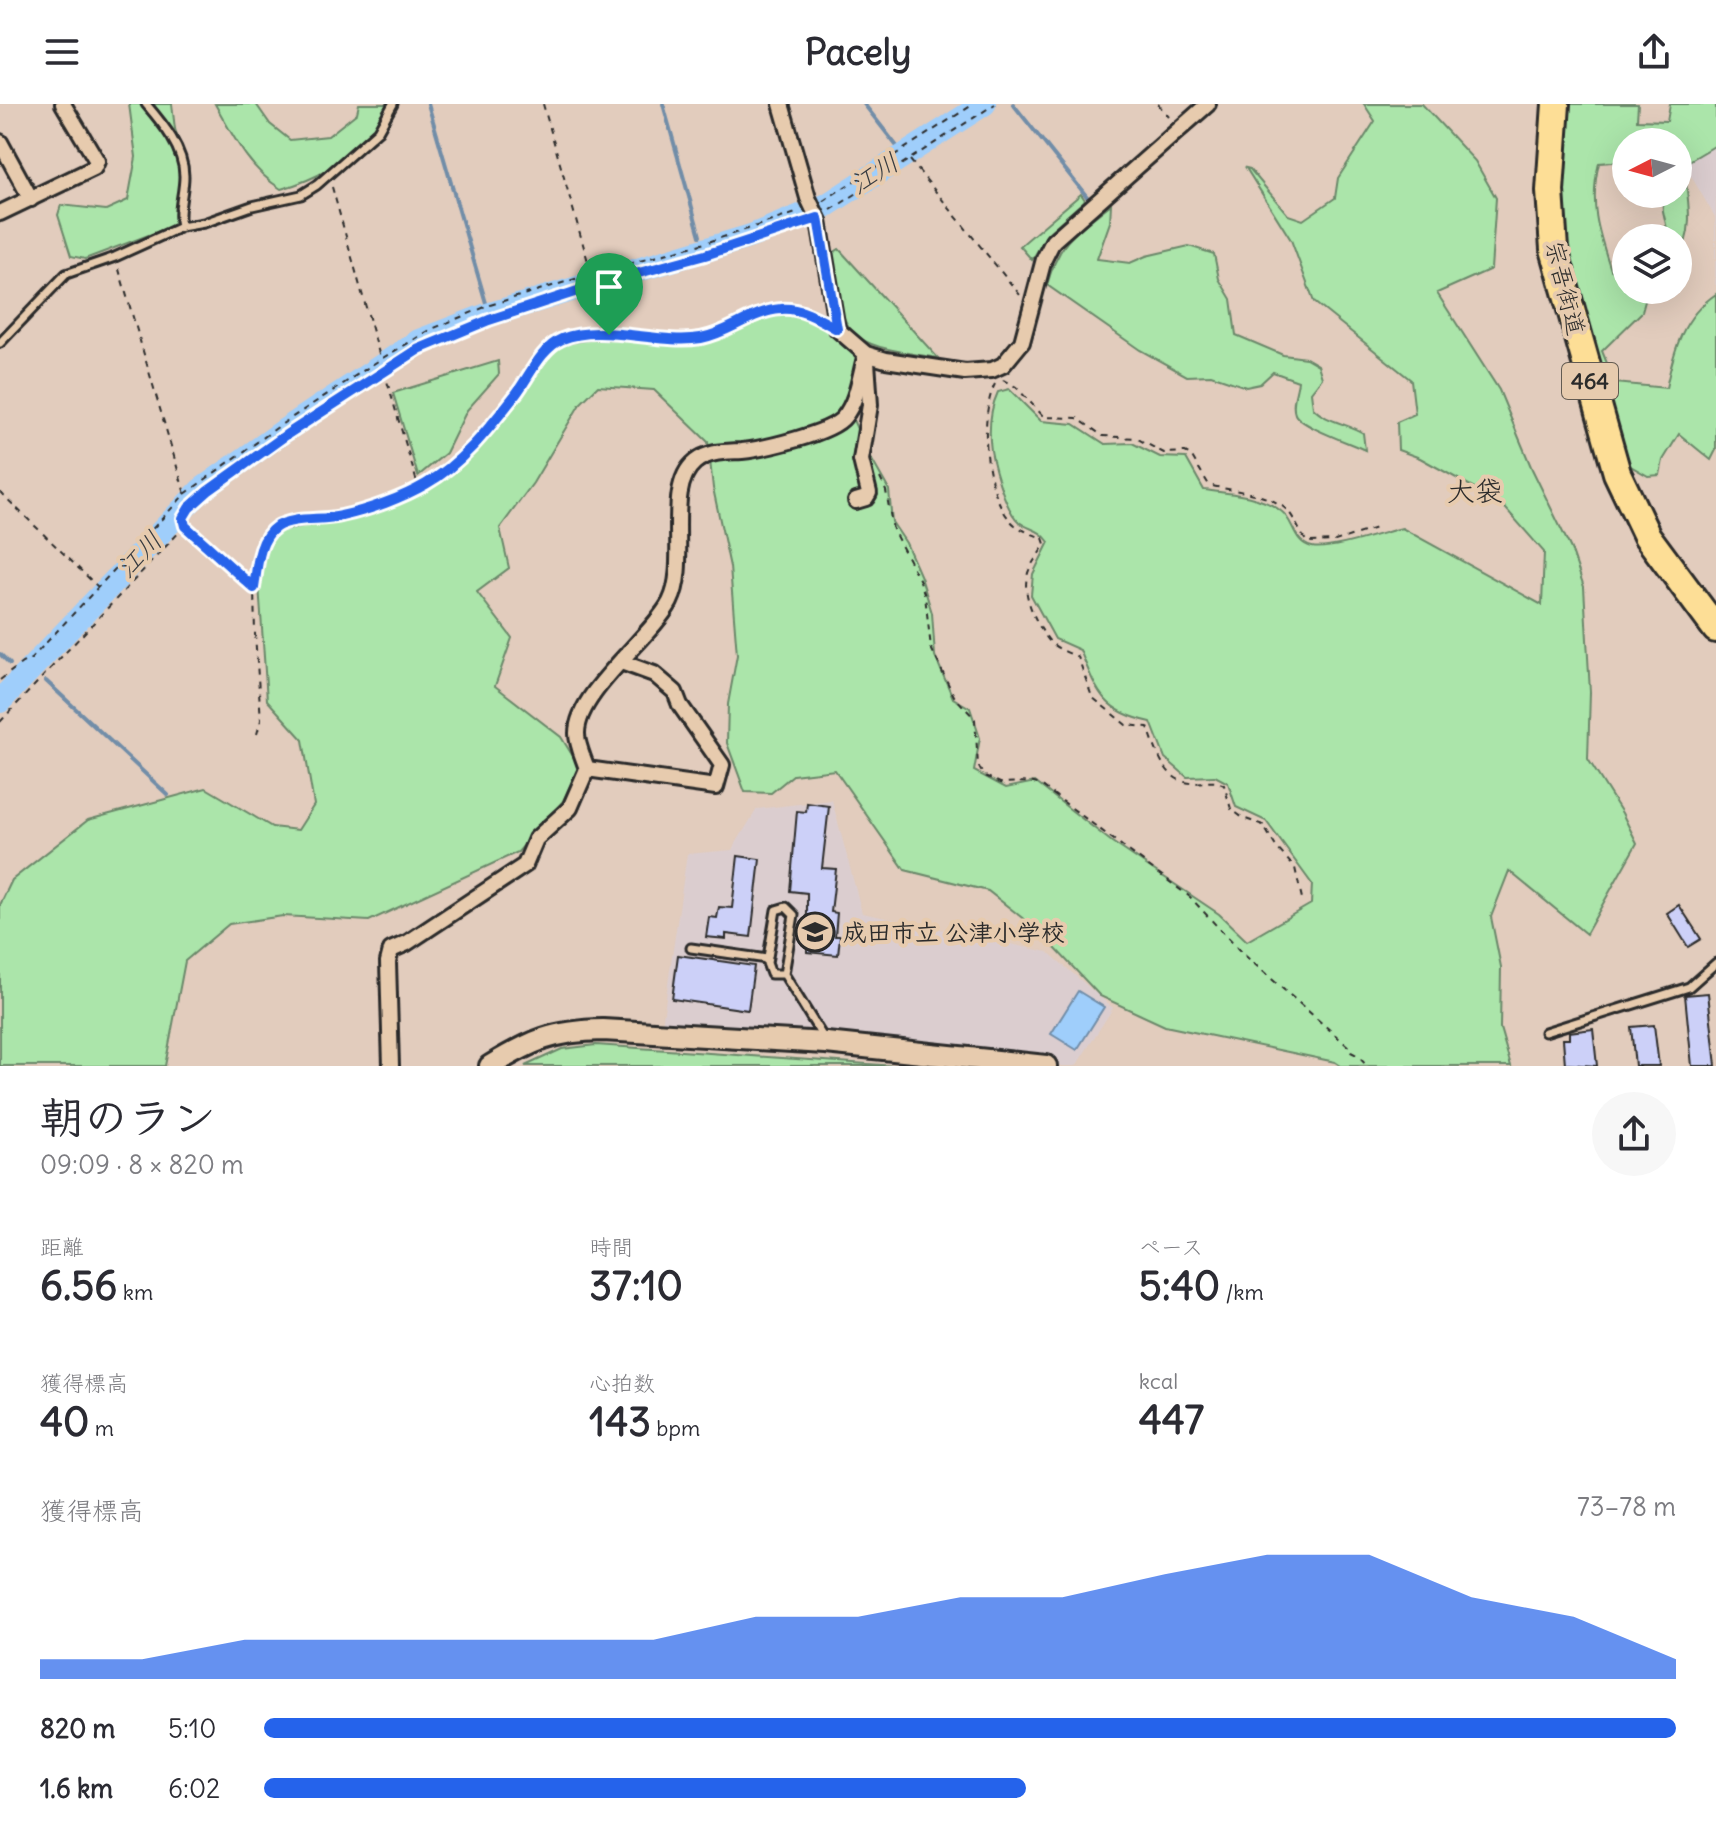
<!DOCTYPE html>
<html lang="ja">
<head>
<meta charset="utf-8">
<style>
	body { margin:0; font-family:Delius,"Klee One",sans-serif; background:#f7f7f7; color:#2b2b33; height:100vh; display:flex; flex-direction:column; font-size:30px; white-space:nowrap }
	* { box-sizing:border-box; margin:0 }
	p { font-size:26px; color:#7c7c81 }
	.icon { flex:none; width:44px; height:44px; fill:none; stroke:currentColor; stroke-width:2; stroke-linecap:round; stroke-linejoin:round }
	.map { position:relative; height:962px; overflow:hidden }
	.side { display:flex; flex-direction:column; background:#fff; flex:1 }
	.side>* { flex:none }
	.needle { width:52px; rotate:264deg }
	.tools { position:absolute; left:1612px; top:24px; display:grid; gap:16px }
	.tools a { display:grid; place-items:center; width:80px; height:80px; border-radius:50%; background:#fff; box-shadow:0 8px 32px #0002; font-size:40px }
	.pin { position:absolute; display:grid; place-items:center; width:68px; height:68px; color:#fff; margin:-82px -34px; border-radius:50% 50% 50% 0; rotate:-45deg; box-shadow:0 0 8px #0007 }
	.pin .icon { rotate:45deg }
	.round { display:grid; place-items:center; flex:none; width:84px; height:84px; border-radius:42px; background:#f7f7f7 }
	.headline { display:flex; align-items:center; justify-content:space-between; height:136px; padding:0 40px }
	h1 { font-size:44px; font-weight:700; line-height:60px }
	.stats { display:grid; grid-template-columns:repeat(3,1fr); gap:12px; height:136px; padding:8px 40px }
	.stats div { display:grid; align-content:center }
	.stats b { font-size:40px; font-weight:700 }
	.stats small { font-size:22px; font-weight:400 }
	.stats p { font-size:22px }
	.chart { height:224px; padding:16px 40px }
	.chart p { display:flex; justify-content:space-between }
	.chart svg { width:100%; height:144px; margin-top:8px; fill:#2563eb; opacity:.7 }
	ul { padding:0 40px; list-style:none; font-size:26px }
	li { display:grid; grid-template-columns:128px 96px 1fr; align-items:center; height:60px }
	li i { height:20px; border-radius:10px; background:#2563eb }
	header { display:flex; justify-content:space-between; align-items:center; height:104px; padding:0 40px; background:#fff; font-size:36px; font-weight:700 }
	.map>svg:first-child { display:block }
	.built { fill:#dbcdcf }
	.green { fill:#abe5aa; stroke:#6b886a; stroke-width:2 }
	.water { fill:#9fcefb; stroke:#718da8; stroke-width:2 }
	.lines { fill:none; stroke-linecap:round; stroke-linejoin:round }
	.stream { stroke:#718da8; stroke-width:4 }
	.river { stroke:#9fcefb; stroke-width:24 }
	.building { fill:#ccd0f8; stroke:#2b2b2b; stroke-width:2 }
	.lane-casing { stroke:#2b2b2b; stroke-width:13 }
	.street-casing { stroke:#2b2b2b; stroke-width:20 }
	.secondary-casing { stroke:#2b2b2b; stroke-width:26 }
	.highway-casing { stroke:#2b2b2b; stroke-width:32 }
	.path { stroke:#2b2b2b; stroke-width:2; stroke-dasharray:6 6; stroke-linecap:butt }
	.lane { stroke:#e7cbae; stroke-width:7 }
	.street { stroke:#e7cbae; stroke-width:14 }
	.secondary { stroke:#e7cbae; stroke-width:20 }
	.highway { stroke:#fdde96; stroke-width:26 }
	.route-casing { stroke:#fff; stroke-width:16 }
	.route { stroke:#2563eb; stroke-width:10 }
	.labels { text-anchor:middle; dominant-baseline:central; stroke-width:8; stroke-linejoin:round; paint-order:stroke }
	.shield { fill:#e7cbae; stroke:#635b52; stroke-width:2 }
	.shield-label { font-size:22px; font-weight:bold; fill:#2b2b2b }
	.street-label { font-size:24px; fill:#2b2b2b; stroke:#e7cbae }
	.poi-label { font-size:24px; font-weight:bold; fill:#2b2b2b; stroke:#e7cbae; text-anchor:start }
	.water-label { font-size:26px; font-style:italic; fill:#373b40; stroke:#e7cbae }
	.quarter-label { font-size:28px; fill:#2b2b2b; stroke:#e7cbae }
</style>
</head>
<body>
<header><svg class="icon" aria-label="menu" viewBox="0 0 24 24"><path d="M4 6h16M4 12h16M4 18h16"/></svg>Pacely<svg class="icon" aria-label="share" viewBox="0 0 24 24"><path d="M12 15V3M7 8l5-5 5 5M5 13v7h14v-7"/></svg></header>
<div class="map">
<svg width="1716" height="962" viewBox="0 0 1716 962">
	<rect width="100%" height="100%" fill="#e2ccbd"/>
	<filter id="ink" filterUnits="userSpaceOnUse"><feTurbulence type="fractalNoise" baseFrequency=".0125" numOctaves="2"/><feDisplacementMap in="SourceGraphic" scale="16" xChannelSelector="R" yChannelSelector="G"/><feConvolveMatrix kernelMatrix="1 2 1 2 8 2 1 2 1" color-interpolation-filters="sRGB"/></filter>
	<g filter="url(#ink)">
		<!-- built -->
		<g class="built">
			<polygon points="1716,41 1716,181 1715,181 1715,113 1684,60"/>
			<polygon points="832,696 862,809 1048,848 1113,904 1076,962 1062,962 1035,952 662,921 687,750 732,746 757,705"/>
		</g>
		<!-- green -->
		<g class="green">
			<polygon points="129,0 172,0 175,25 189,70 185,103 170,123 85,155 71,152 58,111 61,101 106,106 128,96 136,53"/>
			<path d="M215,0H256L270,20L290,36L328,32L357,9L359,0H387C381,11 376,24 368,33C345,59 314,76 281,85C249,65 233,32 215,0Z"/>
			<path d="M1364,0H1422L1475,57L1496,94L1491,165L1437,189L1499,286L1532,365L1571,445L1584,483L1590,588L1588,655L1622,709L1637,739L1586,830L1509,767L1491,813L1501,863L1500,924L1511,962H1341L1335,958L1165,922L1100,892L1039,827L988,787L905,766L835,666L793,671L771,689L745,688L727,639L728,600L737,551L730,463L713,384L708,338L654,286L598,282L580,300L533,379L500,424L509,464L477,488L512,534L495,582L561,633L579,662L563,697L518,748L369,817L283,812L229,820L185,857L165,962H0V801L12,776L88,716L206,684L272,723L298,726L314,701L303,636L267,596L259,481L268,439L278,427L380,407L410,394L438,377L468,353L502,314L548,249L562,240L593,235L702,238L783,204L817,213L867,264L869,288L853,316L868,349L889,386L892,418L906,439L921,473L932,509L935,552L953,594L970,604L980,634L974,667L1006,684L1035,678L1112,738L1219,810L1247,837L1311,800L1312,780L1266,717L1236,703L1228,679L1215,672L1187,673L1165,654L1151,618C1103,608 1097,588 1080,546L1055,535L1031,491L1033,470L1049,438C1039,424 1031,427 1019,418C1005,406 991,356 990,337C989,320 991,303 998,288L1009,285L1041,317L1074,320L1105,340L1132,339L1160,353L1186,354L1204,386C1229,389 1260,391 1281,407C1294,416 1293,439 1312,443C1330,447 1382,429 1402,424L1542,501L1544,448L1500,398L1420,354L1398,346L1397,318L1415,310L1411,276L1314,198L1291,136L1246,64L1250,65L1288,111L1303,116L1335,94L1338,74L1375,17Z"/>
			<path d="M1563,0H1638L1637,16L1667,17L1670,0H1716V41L1684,60C1686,87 1697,129 1678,151V134H1669L1663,107L1662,90H1678V38H1626V57L1599,59C1589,99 1598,127 1611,166L1626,170V186H1648L1642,208L1602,247L1615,279L1666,284C1674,246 1682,213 1716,190V346L1711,356L1679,330L1663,356L1660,371L1648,372L1622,357L1560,138Z"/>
			<polygon points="1081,90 1085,96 1048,129 1032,156 1020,142"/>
			<path d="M1111,100L1110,118L1097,155L1130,159L1146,152L1189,142L1214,150L1219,175L1231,195L1236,231L1283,251L1306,254L1318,261L1322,274L1311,288L1313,304C1326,318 1347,319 1363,329L1365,346C1350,339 1300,322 1295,310C1291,300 1297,287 1298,277L1273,268L1260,280L1246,283L1211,271L1187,272L1140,246L1047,181C1059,136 1077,127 1111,100Z"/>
			<path d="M839,145L938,254C851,239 843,243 830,151Z"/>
			<polygon points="498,257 499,270 467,306 446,349 418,372 393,289"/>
			<polygon points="596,941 896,962 525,962 562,945"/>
		</g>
		<!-- water -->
		<polygon class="water" points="1078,887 1104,903 1077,946 1051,930"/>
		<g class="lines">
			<!-- stream -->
			<g class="stream">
				<polyline points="428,0 486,199"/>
				<polyline points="663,0 700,132"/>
				<polyline points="864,0 899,45"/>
				<polyline points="1013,0 1088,94"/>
				<polyline points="903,50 904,52"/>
				<polyline points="703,143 704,146"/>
				<polyline points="488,208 489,210"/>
				<polyline points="0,550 10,560"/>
				<polyline points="30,567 36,571"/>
				<polyline points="17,568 23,574"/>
				<polyline points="46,577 168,691"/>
			</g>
			<!-- river -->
			<polyline class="river" points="0,597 201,386 285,326 419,237 487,211 751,132 827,101 984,0"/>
		</g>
		<!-- building -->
		<g class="building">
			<polygon points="807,699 829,702 822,764 836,765 831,808 837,809 835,832 840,832 838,851 807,848 807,789 790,787 797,707 806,708"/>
			<polygon points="738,752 760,755 751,833 726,830 726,835 706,833 709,813 717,814 719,803 732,804"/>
			<polygon points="1679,801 1701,835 1688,843 1667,809"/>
			<polygon points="678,851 754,862 748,906 672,895"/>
			<polygon points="1708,889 1716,962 1692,962 1685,891"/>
			<polygon points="1654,921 1659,962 1635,962 1631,923"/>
			<polygon points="1593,925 1597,962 1565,960 1563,935 1569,935 1569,928"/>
		</g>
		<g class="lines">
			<defs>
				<g id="lane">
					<path d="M146,0C163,20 184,45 184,72C184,90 177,106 181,123"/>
					<polyline points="0,239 66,170 115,153 181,123 204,119 252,102 301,91 317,81 378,27 393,0"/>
					<polyline points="691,844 767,855"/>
					<polyline points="784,870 771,870 767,859 776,806 786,803 794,811 784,870 824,935"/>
					<polyline points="1545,928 1689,883 1716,859"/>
				</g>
				<g id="street">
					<polyline points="781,0 808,94 819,117 837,225 866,250 886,256 965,268 992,266 1003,261 1022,238 1044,155 1053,137 1208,0"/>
					<polyline points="0,38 31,95"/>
					<polyline points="0,109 94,64 97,57 63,0"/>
					<polyline points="856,397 866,394 869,389 861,356 870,301 867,258"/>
					<polyline points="587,665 716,683 722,661 680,601 675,588 654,570 621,558"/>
					<path d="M391,962L388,858L391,846L407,839L525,761L536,735L570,704L587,665C584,655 577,641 577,630C576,589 651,534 670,498C690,459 663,384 695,358C708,347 726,348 742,347C763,345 832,329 844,313C858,296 860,270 866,250"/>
				</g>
				<path id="secondary" d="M490,962C533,936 553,927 603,926L826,939L1046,962"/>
				<polyline id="highway" points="1556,0 1550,87 1554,145 1617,369 1647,432 1716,525"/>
			</defs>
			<!-- lane casing -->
			<use href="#lane" class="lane-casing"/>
			<!-- street casing -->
			<use href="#street" class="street-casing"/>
			<!-- secondary casing -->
			<use href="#secondary" class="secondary-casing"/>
			<!-- highway casing -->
			<use href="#highway" class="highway-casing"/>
			<!-- path -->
			<g class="path">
				<polyline points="543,0 591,168"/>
				<polyline points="1158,0 1169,13"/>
				<polyline points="910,56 1020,191"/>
				<polyline points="332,83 380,253"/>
				<polyline points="823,97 974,0"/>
				<polyline points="831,106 995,0"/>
				<polyline points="595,182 609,229"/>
				<polyline points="384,267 418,382"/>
				<path d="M1003,276L1016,283L1044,313L1077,314L1103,332L1136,334L1164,349L1185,348L1191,351L1209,381C1233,388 1266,387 1287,406C1295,414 1299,428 1307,438L1335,437L1376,424"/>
				<path d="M995,280C978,313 985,396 1015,421C1023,427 1034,431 1043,434L1045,440C1039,451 1029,461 1027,473C1022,493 1038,523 1050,538C1057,545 1069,549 1078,553L1092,593L1126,621L1148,623C1156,645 1164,679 1193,679C1205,679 1213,675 1224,681L1231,705L1243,714L1263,721L1276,743L1295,764L1303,799"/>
				<polyline points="880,374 886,387 893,426 920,477 925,492 931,544 954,592 975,615 978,661 983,671 1000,679 1030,678 1041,681 1190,793 1241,848 1349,943 1351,948 1357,951 1367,962"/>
				<polyline points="0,388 98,483"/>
				<polyline points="185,390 282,320 381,255 432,225 490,201 592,170 705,139 799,108"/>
				<polyline points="185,422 183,414 189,404 208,387 286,331 419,245 489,216 602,179 705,151 804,119"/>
				<polyline points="0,576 22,559 31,555 185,390 118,162"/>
				<polyline points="0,618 185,422 253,484"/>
				<polyline points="257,630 261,616 255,530 254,484 264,437 276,424 289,418 339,413 367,405 426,380 457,358 482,332 545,247 561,235 601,230 702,234 754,211 783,204 822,217"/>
			</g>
			<!-- lane -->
			<use href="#lane" class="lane"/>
			<!-- street -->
			<use href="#street" class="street"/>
			<!-- secondary -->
			<use href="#secondary" class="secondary"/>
			<!-- highway -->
			<use href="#highway" class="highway"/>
		</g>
	</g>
	<g class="lines" filter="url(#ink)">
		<defs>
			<path id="route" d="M818,114L837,225C821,216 800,203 781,205C752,207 729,229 701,234C660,241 601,219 562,235C541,244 529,273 516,290C490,323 463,359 426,380C402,394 369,406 341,412C322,417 294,412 276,423C258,435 257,465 254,484L185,422L183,414L189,404L208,387L286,331L419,245L489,216L602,179L705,151Z"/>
		</defs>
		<!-- route casing -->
		<use href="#route" class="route-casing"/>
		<!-- route -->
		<use href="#route" class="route"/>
	</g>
	<!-- icons -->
	<defs>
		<symbol id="school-ring" viewBox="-11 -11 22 22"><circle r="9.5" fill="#e7cbae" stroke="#2b2b2b" stroke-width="1.5"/><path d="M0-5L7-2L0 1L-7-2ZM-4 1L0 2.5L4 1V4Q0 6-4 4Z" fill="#2b2b2b"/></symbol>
	</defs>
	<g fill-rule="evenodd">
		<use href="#school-ring" x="793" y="806" width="44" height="44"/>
	</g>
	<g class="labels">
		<!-- shield labels -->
		<rect class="shield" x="1562" y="259" width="56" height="36" rx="6"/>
		<g class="shield-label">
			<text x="1590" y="277">464</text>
		</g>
		<!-- street labels -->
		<g class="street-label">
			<text transform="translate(1566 184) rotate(76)">宗吾街道</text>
		</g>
		<!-- poi labels -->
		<g class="poi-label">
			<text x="843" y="828">成田市立 公津小学校</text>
		</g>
		<!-- water labels -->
		<g class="water-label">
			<text transform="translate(874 69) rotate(-32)">江川</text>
			<text transform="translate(139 450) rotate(-46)">江川</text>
		</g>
		<!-- quarter labels -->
		<g class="quarter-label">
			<text x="1475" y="387">大袋</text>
		</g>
	</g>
</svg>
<div class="tools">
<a><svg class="needle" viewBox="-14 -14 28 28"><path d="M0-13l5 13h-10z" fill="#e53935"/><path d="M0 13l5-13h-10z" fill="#7c7c81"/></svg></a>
<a><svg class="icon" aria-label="layers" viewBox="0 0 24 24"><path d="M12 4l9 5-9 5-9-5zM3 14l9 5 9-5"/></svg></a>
</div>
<div class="pin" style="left:609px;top:231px;background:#1e9e55"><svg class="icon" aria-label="arrive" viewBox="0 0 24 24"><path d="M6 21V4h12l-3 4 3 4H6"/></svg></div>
</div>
<section class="side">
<div class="headline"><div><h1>朝のラン</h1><p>09:09 · 8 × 820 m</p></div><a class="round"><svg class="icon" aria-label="share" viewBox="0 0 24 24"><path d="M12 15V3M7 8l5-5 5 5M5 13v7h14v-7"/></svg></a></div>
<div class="stats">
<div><p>距離</p><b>6.56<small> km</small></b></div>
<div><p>時間</p><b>37:10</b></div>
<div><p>ペース</p><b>5:40<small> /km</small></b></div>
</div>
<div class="stats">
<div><p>獲得標高</p><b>40<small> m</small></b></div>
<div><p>心拍数</p><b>143<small> bpm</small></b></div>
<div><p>kcal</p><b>447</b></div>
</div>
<div class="chart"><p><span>獲得標高</span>73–78 m</p>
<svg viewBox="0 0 160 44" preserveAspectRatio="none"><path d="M0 44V38L10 38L20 32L30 32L40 32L50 32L60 32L70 25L80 25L90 19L100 19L110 12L120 6L130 6L140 19L150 25L160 38V44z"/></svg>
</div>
<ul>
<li><b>820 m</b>5:10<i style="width:100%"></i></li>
<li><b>1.6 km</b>6:02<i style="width:54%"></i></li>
</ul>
</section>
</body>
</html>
